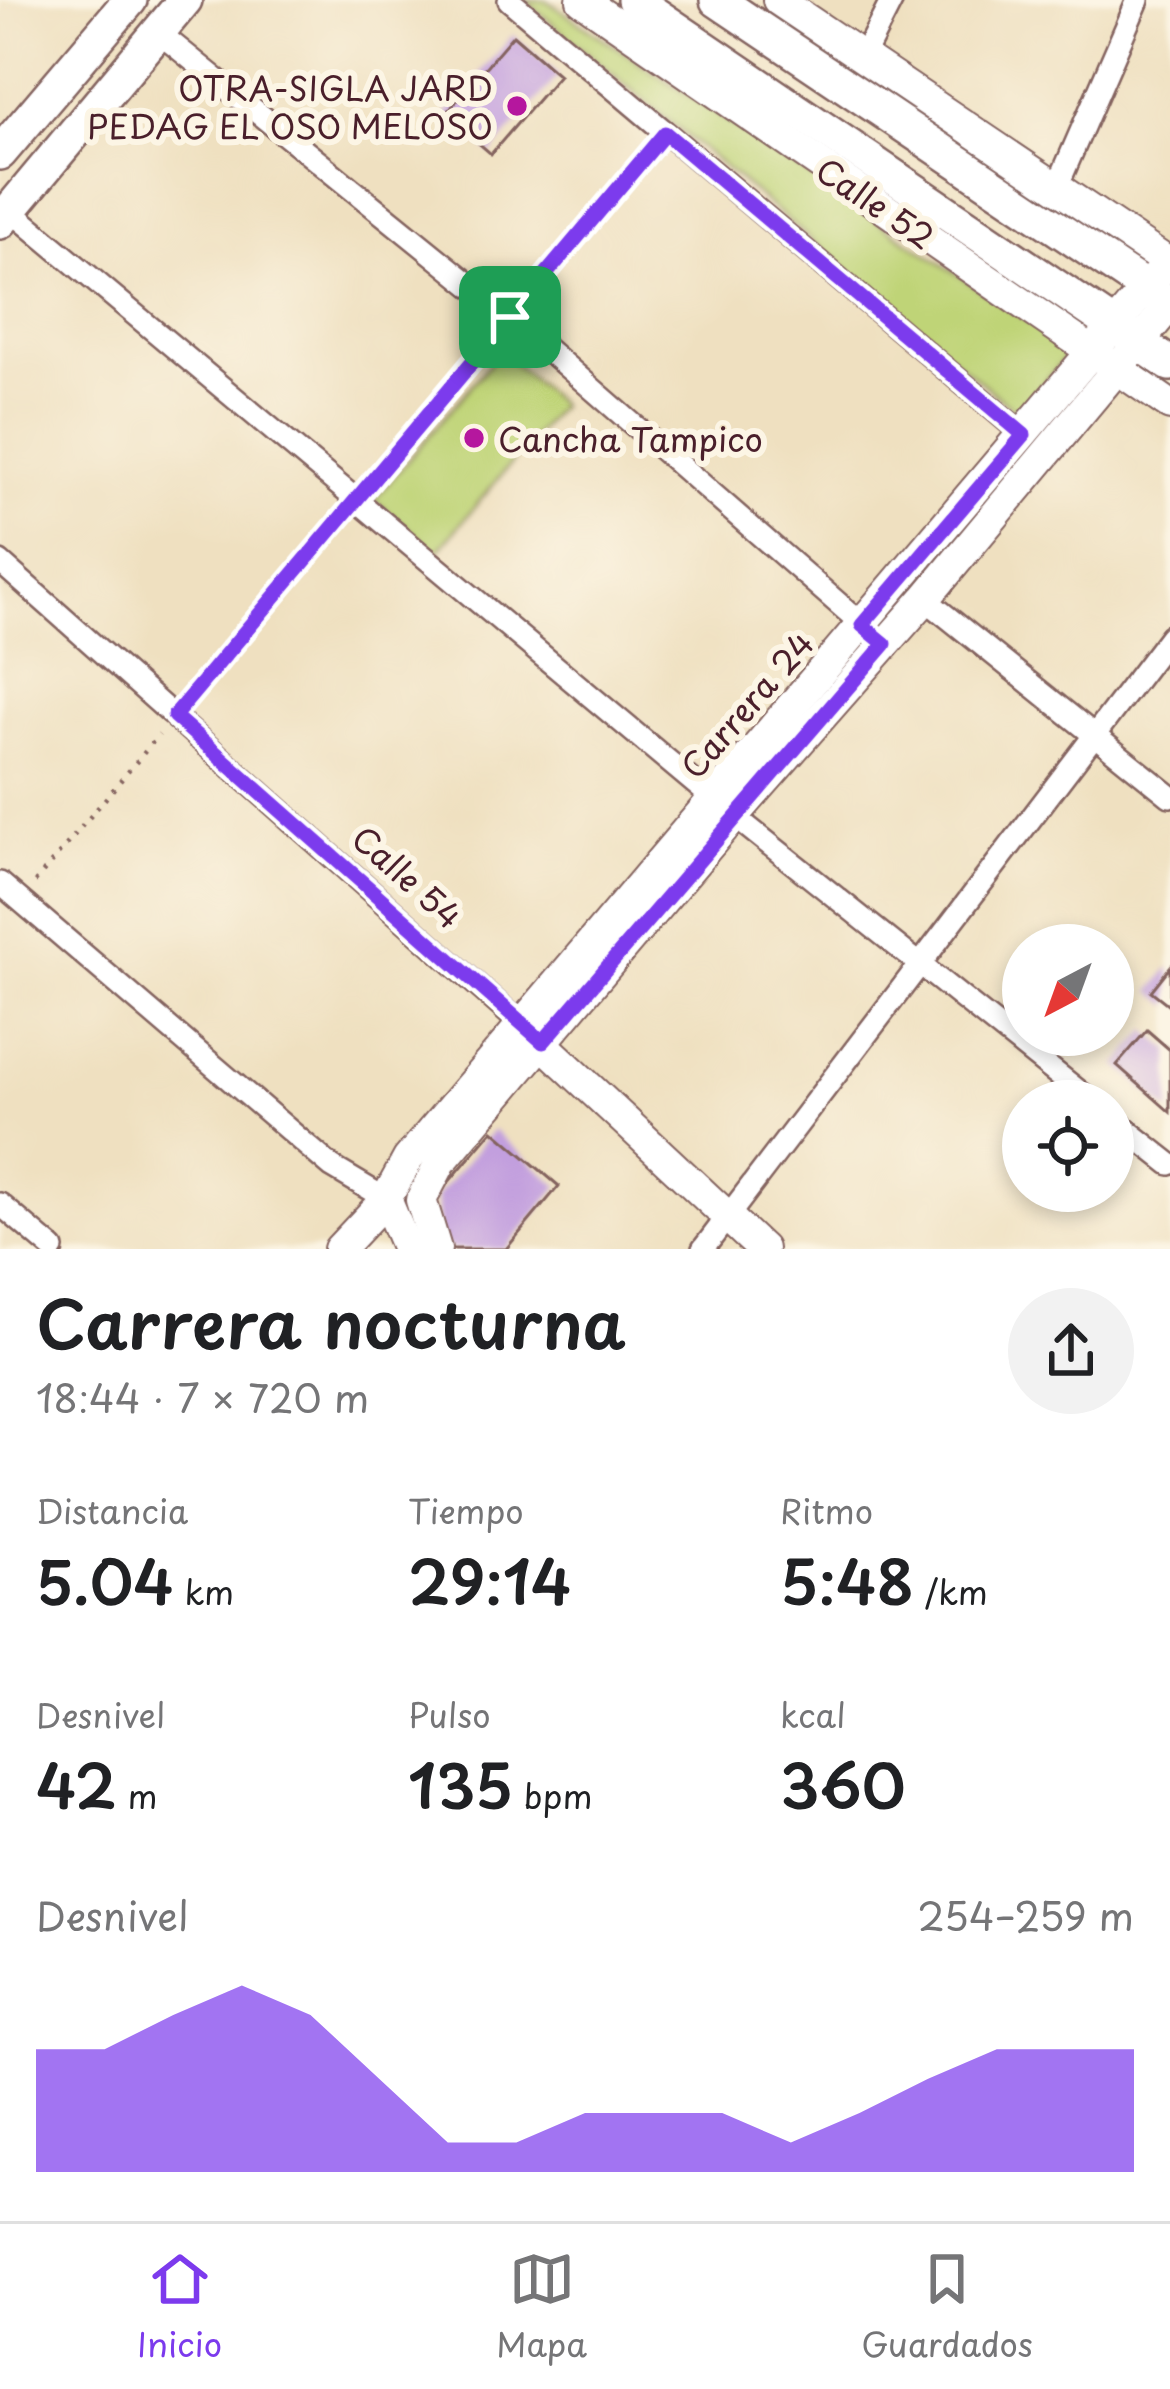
<!DOCTYPE html>
<html lang="es">
<head>
<meta charset="utf-8">
<style>
	body { margin:0; font-family:"Playpen Sans",sans-serif; background:#f2f2f2; color:#202124; height:100vh; display:flex; flex-direction:column; font-size:45px; white-space:nowrap }
	* { box-sizing:border-box; margin:0 }
	p { font-size:39px; color:#757577 }
	.icon { flex:none; width:66px; height:66px; fill:none; stroke:currentColor; stroke-width:2; stroke-linecap:round; stroke-linejoin:round }
	.map { position:relative; height:1249px; overflow:hidden }
	.panel { display:flex; flex-direction:column; background:#fff; flex:1 }
	.panel>* { flex:none }
	.needle { width:78px; rotate:221deg }
	.buttons { position:absolute; left:1002px; top:924px; display:grid; gap:24px }
	.buttons a { display:grid; place-items:center; width:132px; height:132px; border-radius:50%; background:#fff; box-shadow:0 6px 18px #0003; font-size:60px }
	.pin { position:absolute; display:grid; place-items:center; width:102px; height:102px; color:#fff; margin:-51px; border-radius:24px; box-shadow:0 6px 18px #0006 }
	.round { display:grid; place-items:center; flex:none; width:126px; height:126px; border-radius:63px; background:#f2f2f2 }
	.summary { display:flex; align-items:center; justify-content:space-between; height:204px; padding:0 36px }
	h1 { font-size:66px; font-weight:600; line-height:90px }
	.figures { display:grid; grid-template-columns:repeat(3,1fr); gap:18px; height:204px; padding:12px 36px }
	.figures div { display:grid; align-content:center }
	.figures b { font-size:60px; font-weight:600 }
	.figures small { font-size:33px; font-weight:400 }
	.figures p { font-size:33px }
	.chart { height:336px; padding:24px 36px }
	.chart p { display:flex; justify-content:space-between }
	.chart svg { width:100%; height:216px; margin-top:12px; fill:#7c3aed; opacity:.7 }
	.dock { display:flex; justify-content:space-around; align-items:center; height:168px; border-top:3px solid #e0e0e0; background:#fff; font-size:33px; color:#757577 }
	.dock a { display:grid; justify-items:center; gap:6px }
	.dock .on { color:#7c3aed }
	.map>svg:first-child { display:block }
	.green { fill:#bfd477; stroke:#847a51; stroke-width:3 }
	.building { fill:#c29fde }
	.lines { fill:none; stroke-linecap:round; stroke-linejoin:round }
	.street-casing { stroke:#84635f; stroke-width:26 }
	.secondary-casing { stroke:#84635f; stroke-width:34 }
	.primary-casing { stroke:#84635f; stroke-width:38 }
	.path { stroke:#84635f; stroke-width:4.5; stroke-dasharray:3 9; stroke-linecap:butt }
	.street { stroke:#fff; stroke-width:21 }
	.secondary { stroke:#fff; stroke-width:30 }
	.primary { stroke:#fff; stroke-width:33 }
	.route-casing { stroke:#fff; stroke-width:24 }
	.route { stroke:#7c3aed; stroke-width:15 }
	.poi-dot { fill:#b5179e; stroke:#fcf5e5; stroke-width:4.5 }
	.labels { text-anchor:middle; dominant-baseline:central; stroke-width:12; stroke-linejoin:round; paint-order:stroke }
	.poi-label { font-size:33px; fill:#4a1f2b; stroke:#fcf5e5; text-anchor:end }
	.street-label { font-size:33px; fill:#4a1f2b; stroke:#fcf5e5 }
</style>
</head>
<body>
<div class="map">
<svg width="1170" height="1249" viewBox="0 0 1170 1249">
	<rect width="100%" height="100%" fill="#fcf5e5"/>
	<filter id="ink" filterUnits="userSpaceOnUse"><feTurbulence type="fractalNoise" baseFrequency=".00833" numOctaves="2"/><feDisplacementMap in="SourceGraphic" scale="24" xChannelSelector="R" yChannelSelector="G"/><feConvolveMatrix kernelMatrix="1 2 1 2 8 2 1 2 1" color-interpolation-filters="sRGB"/></filter>
	<filter id="wash" filterUnits="userSpaceOnUse"><feTurbulence type="fractalNoise" baseFrequency=".004" numOctaves="4" result="noise"/><feDisplacementMap in="SourceGraphic" scale="48" xChannelSelector="R" yChannelSelector="G"/><feGaussianBlur stdDeviation="2.7" result="paint"/><feColorMatrix in="noise" values="0 0 0 0 0 0 0 0 0 0 0 0 0 0 0 0 0 1.4 0 .05"/><feComposite in="paint" operator="in"/></filter>
	<g filter="url(#wash)">
		<rect width="100%" height="100%" fill="#efe0c0"/>
		<!-- green -->
		<g class="green">
			<polygon points="524,0 546,0 1071,350 1019,414"/>
			<polygon points="500,351 560,405 437,552 374,500"/>
		</g>
		<g id="blocks">
			<!-- building -->
			<g class="building">
				<polygon points="513,35 559,75 491,154 445,114"/>
				<polygon points="1170,967 1170,1006 1151,991"/>
				<polygon points="1147,1030 1170,1050 1170,1112 1117,1065"/>
				<polygon points="493,1130 559,1186 506,1249 452,1249 439,1238 436,1197"/>
			</g>
		</g>
	</g>
	<g filter="url(#ink)">
		<use href="#blocks" fill-opacity="0" stroke="#84635f" stroke-width="3"/>
		<g class="lines">
			<defs>
				<g id="street">
					<polyline points="509,0 1024,435"/>
					<polyline points="158,32 510,317 871,632"/>
					<polyline points="863,57 892,0"/>
					<polyline points="1057,187 1138,0"/>
					<polyline points="10,210 734,816 1091,1101"/>
					<polyline points="0,562 523,1026"/>
					<polyline points="925,599 1170,796"/>
					<polyline points="0,883 332,1167 386,1199"/>
					<polyline points="1113,1119 1170,1164"/>
					<polyline points="0,1204 53,1249"/>
					<polyline points="703,1249 1170,636"/>
				</g>
				<g id="secondary">
					<polyline points="582,0 1170,405"/>
					<polyline points="778,0 1170,264"/>
					<polyline points="530,1032 762,1249"/>
					<polyline points="386,1199 407,1249"/>
					<polyline points="339,1249 386,1199 408,1159 1168,262"/>
					<polyline points="436,1249 421,1200 441,1162 734,816 925,599 1170,305"/>
				</g>
				<g id="primary">
					<polyline points="634,0 1170,364"/>
					<polyline points="717,0 1170,304"/>
					<polyline points="0,153 130,0"/>
					<polyline points="0,222 185,0"/>
				</g>
			</defs>
			<!-- street casing -->
			<use href="#street" class="street-casing"/>
			<!-- secondary casing -->
			<use href="#secondary" class="secondary-casing"/>
			<!-- primary casing -->
			<use href="#primary" class="primary-casing"/>
			<!-- path -->
			<g class="path">
				<polyline points="525,299 653,147"/>
				<polyline points="371,483 495,335"/>
				<polyline points="189,699 344,514"/>
				<polyline points="35,882 159,735"/>
			</g>
			<!-- street -->
			<use href="#street" class="street"/>
			<!-- secondary -->
			<use href="#secondary" class="secondary"/>
			<!-- primary -->
			<use href="#primary" class="primary"/>
		</g>
	</g>
	<g class="lines" filter="url(#ink)">
		<defs>
			<polygon id="route" points="665,133 1024,435 862,625 885,644 543,1042 174,716"/>
		</defs>
		<!-- route casing -->
		<use href="#route" class="route-casing"/>
		<!-- route -->
		<use href="#route" class="route"/>
	</g>
	<!-- markers -->
	<g class="poi-dot">
		<circle cx="517" cy="106" r="12"/>
		<circle cx="474" cy="438" r="12"/>
	</g>
	<g class="labels">
		<!-- poi labels -->
		<g class="poi-label">
			<text x="493" y="87">OTRA-SIGLA JARD<tspan x="493" dy="38">PEDAG EL OSO MELOSO</tspan></text>
			<text x="498" y="438" text-anchor="start">Cancha Tampico</text>
		</g>
		<!-- street labels -->
		<g class="street-label">
			<text transform="translate(876 202) rotate(34)">Calle 52</text>
			<text transform="translate(746 704) rotate(-49)">Carrera 24</text>
			<text transform="translate(408 876) rotate(42)">Calle 54</text>
		</g>
	</g>
</svg>
<div class="buttons">
<a><svg class="needle" viewBox="-14 -14 28 28"><path d="M0-13l5 13h-10z" fill="#e53935"/><path d="M0 13l5-13h-10z" fill="#757577"/></svg></a>
<a><svg class="icon" aria-label="locate" viewBox="0 0 24 24"><circle cx="12" cy="12" r="6"/><path d="M12 2v4M12 18v4M2 12h4M18 12h4"/></svg></a>
</div>
<div class="pin" style="left:510px;top:317px;background:#1e9e55"><svg class="icon" aria-label="arrive" viewBox="0 0 24 24"><path d="M6 21V4h12l-3 4 3 4H6"/></svg></div>
</div>
<section class="panel">
<div class="summary"><div><h1>Carrera nocturna</h1><p>18:44 · 7 × 720 m</p></div><a class="round"><svg class="icon" aria-label="share" viewBox="0 0 24 24"><path d="M12 15V3M7 8l5-5 5 5M5 13v7h14v-7"/></svg></a></div>
<div class="figures">
<div><p>Distancia</p><b>5.04<small> km</small></b></div>
<div><p>Tiempo</p><b>29:14</b></div>
<div><p>Ritmo</p><b>5:48<small> /km</small></b></div>
</div>
<div class="figures">
<div><p>Desnivel</p><b>42<small> m</small></b></div>
<div><p>Pulso</p><b>135<small> bpm</small></b></div>
<div><p>kcal</p><b>360</b></div>
</div>
<div class="chart"><p><span>Desnivel</span>254–259 m</p>
<svg viewBox="0 0 160 44" preserveAspectRatio="none"><path d="M0 44V19L10 19L20 12L30 6L40 12L50 25L60 38L70 38L80 32L90 32L100 32L110 38L120 32L130 25L140 19L150 19L160 19V44z"/></svg>
</div>
</section>
<nav class="dock">
<a class="on"><svg class="icon" aria-label="home" viewBox="0 0 24 24"><path d="M3 11l9-7 9 7M6 9v11h12V9"/></svg>Inicio</a>
<a><svg class="icon" aria-label="map" viewBox="0 0 24 24"><path d="M3 6l6-2 6 2 6-2v14l-6 2-6-2-6 2zM9 4v14M15 6v14"/></svg>Mapa</a>
<a><svg class="icon" aria-label="saved" viewBox="0 0 24 24"><path d="M7 4h10v16l-5-4-5 4z"/></svg>Guardados</a>
</nav>
</body>
</html>
